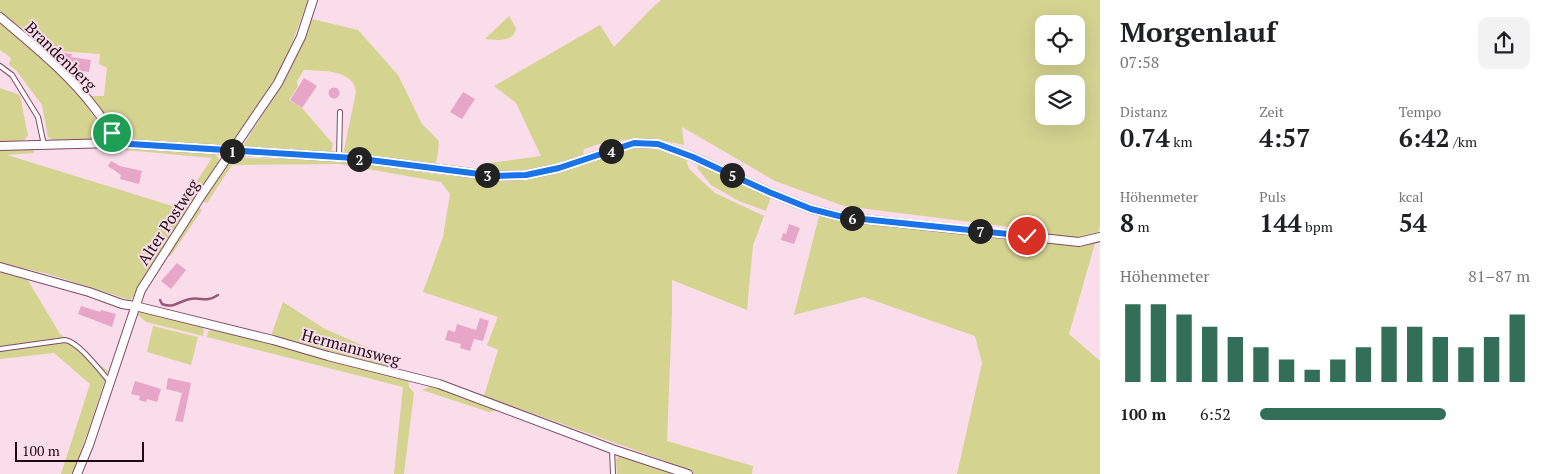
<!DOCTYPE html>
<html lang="de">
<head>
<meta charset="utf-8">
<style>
	body { margin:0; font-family:"PT Serif",serif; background:#f2f2f2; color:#202124; height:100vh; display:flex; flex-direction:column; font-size:19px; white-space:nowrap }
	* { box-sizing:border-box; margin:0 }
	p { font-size:16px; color:#757577 }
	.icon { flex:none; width:28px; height:28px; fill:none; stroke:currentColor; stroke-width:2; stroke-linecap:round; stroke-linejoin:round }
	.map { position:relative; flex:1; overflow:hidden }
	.sheet { display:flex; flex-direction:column; background:#fff; width:450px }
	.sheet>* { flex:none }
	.fabs { position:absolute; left:1035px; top:15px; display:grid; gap:10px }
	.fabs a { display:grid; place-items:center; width:50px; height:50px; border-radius:10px; background:#fff; box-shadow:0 5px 20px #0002; font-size:25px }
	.scale { position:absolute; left:15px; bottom:12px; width:129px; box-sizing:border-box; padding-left:5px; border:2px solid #200916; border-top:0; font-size:14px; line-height:18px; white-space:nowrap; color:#200916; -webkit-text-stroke:4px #f9ddeb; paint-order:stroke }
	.pin { position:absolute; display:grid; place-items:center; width:42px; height:42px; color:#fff; margin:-21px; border:2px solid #fff; border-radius:50%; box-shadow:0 1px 5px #0007 }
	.km { position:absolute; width:25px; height:25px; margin:-12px; border-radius:50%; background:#222; color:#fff; font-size:14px; line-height:25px; text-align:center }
	.round { display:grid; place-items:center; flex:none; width:52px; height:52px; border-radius:10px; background:#f2f2f2 }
	.headline { display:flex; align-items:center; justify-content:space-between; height:85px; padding:0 20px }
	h1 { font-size:28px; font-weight:700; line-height:38px }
	.stats { display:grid; grid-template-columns:repeat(3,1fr); gap:8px; height:85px; padding:5px 20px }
	.stats div { display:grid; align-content:center }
	.stats b { font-size:25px; font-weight:700 }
	.stats small { font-size:14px; font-weight:400 }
	.stats p { font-size:14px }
	.chart { height:140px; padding:10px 20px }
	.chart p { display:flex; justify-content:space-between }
	.chart svg { width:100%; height:90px; margin-top:5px; stroke:#336e58; stroke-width:6 }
	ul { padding:0 20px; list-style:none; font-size:16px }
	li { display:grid; grid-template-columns:80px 60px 1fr; align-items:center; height:38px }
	li i { height:12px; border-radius:6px; background:#336e58 }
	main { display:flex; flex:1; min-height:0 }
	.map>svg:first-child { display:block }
	.green { fill:#d5d390; fill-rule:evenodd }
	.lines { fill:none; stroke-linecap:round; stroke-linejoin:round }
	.stream { stroke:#975a7b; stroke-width:2.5 }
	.building { fill:#e7a6c8 }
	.lane-casing { stroke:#814867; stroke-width:6 }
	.street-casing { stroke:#814867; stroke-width:10 }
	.lane { stroke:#fff; stroke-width:4 }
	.street { stroke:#fff; stroke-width:8 }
	.route-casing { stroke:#fff; stroke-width:10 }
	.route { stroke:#1a73e8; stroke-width:6 }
	.labels { text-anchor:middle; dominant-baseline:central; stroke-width:4; stroke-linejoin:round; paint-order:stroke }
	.street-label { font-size:16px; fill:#200916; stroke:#f9ddeb }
</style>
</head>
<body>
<main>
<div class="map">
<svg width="1100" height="474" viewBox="0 0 1100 474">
	<rect width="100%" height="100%" fill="#f9ddeb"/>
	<!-- green -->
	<g class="green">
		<polygon points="0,0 308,0 288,54 277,75 233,143 226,146 123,139 118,135 117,130 90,96 104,96 107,68 99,64 100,54 45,50 22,28 0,13"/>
		<path d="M661,0H1100V226L1069,334L1100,361V474H957L982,363L975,336L864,297L794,315L819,216L846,221L1022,241L1041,231L844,206L775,181L682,127L684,145C650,136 618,137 584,149L583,155C563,162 496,182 481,168L482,164L541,156L516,103L494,86L600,25L614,47L651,9ZM1044,24H1076V56H1044ZM1044,84H1076V116H1044Z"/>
		<path d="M509,16L516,28C514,43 497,40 485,39Z"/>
		<path d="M312,19L358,30L398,75L422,124L439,141L437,159L434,166L345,153L344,150L356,92C354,69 321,71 304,70L297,81L298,86L289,100L303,109L333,144L331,152L244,148L242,147L288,75Z"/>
		<polygon points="0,22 45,60 79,96 107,135 103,139 53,140 48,137 42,105 16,70 9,65 11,58 0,50"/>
		<polygon points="0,88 20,95 28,136 24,140 18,141 20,143 0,143"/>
		<polygon points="123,146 198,152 215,154 219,159 218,164 136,294 130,300 48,274 0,263 0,150 34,149 34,153 7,155 179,208 212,158 125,150"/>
		<polygon points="645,146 685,156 689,169 715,193 764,216 753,245 747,310 672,280 672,312 667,441 753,466 752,474 617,474 616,459 621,455 668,470 668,462 484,396 498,350 487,345 498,317 423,292 443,237 450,194 441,182 339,164 232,165 207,203 204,202 204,197 228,160 234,158 328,159 442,175 509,181 538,177 570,170 628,149"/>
		<polygon points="699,164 705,165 771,197 766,211 739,201 711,185 697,168"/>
		<polygon points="199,208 202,210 170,257 169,254 197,209"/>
		<polygon points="0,270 26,277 60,334 108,371 88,432 72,474 61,474 90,384 54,353 0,359"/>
		<polygon points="283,302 325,329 394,359 387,367 271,336"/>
		<polygon points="141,311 202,326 204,330 203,336 146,322 137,314"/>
		<polygon points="153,326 198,337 191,365 147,352"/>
		<polygon points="214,328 408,379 409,387 414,393 404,474 394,474 403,387 207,337 208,332"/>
		<polygon points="432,386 442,388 502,410 489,412 422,390"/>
	</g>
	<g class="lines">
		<!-- stream -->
		<path class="stream" d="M160,300L162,304C173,309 179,301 190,299C202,297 206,303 218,295"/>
	</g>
	<!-- building -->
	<g class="building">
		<polygon points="64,53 72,54 71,57 91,60 89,72 69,69 69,65 63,64"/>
		<polygon points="304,78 317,86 302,108 290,100"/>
		<circle cx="334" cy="93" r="5.5"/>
		<polygon points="463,92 475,99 462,119 450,112"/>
		<polygon points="111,161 120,166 142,171 139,184 120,179 121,175 108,166"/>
		<polygon points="789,224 800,228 794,244 781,240 783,233 786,234"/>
		<polygon points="177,263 186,270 171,289 161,281"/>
		<polygon points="81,306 100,312 101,310 116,314 112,327 78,314"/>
		<polygon points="480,318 489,321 483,341 474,339 470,351 460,348 461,344 445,340 448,330 455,332 457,324 476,330"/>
		<polygon points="168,378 191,383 183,422 175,421 182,393 166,389"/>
		<polygon points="135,381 161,389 157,402 147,399 146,402 139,400 140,396 131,394"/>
	</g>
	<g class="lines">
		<defs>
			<g id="lane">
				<polyline points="0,66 12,75 38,117 44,145"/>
				<polyline points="339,158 340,112"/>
				<path d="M0,349L65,340C79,342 100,371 110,382"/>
				<polyline points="612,449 613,474"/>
			</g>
			<g id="street">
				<path d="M0,17C34,46 69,74 96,110C104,121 112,130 114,143"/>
				<polyline points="0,146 114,143 354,158 495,176 526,175 559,168 634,143 658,144 693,157 769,192 811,209 843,217 1079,242 1100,237"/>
				<polyline points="0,267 89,292 122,304 135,306 273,340 328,356 439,384 612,449 688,474"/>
				<polyline points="77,474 89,445 141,290 201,196 278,83 301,37 313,0"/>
			</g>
		</defs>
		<!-- lane casing -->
		<use href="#lane" class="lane-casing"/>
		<!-- street casing -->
		<use href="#street" class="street-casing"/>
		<!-- lane -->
		<use href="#lane" class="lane"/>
		<!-- street -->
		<use href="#street" class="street"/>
	</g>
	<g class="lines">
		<defs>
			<polyline id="route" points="112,133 114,143 354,158 495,176 526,175 559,168 634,143 658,144 693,157 769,192 811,209 843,217 1027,236"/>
		</defs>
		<!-- route casing -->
		<use href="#route" class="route-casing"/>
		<!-- route -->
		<use href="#route" class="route"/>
	</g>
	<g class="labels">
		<!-- street labels -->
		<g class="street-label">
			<text transform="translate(61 56) rotate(44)">Brandenberg</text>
			<text transform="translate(168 222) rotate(-57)">Alter Postweg</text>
			<text transform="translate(351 347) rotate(15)">Hermannsweg</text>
		</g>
	</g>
</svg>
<div class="fabs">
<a><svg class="icon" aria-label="locate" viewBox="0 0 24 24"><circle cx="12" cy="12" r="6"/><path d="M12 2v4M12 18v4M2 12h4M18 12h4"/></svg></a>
<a><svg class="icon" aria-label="layers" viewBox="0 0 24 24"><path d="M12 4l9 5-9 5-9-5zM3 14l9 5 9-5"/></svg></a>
</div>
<div class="scale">100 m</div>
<div class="pin" style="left:112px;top:133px;background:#1e9e55"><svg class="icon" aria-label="arrive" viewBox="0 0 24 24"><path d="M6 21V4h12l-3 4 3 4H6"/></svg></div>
<div class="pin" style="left:1027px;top:236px;background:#d93025"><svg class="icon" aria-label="check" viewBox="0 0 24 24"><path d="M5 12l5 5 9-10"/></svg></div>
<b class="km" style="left:232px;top:151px">1</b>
<b class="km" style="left:359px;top:159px">2</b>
<b class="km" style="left:487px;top:175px">3</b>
<b class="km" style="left:611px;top:151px">4</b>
<b class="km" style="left:732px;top:175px">5</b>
<b class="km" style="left:852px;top:218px">6</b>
<b class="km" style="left:980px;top:231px">7</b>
</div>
<section class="sheet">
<div class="headline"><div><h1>Morgenlauf</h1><p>07:58</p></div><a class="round"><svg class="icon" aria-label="share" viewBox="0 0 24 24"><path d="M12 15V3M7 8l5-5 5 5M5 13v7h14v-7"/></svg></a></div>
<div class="stats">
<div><p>Distanz</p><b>0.74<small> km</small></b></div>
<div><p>Zeit</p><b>4:57</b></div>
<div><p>Tempo</p><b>6:42<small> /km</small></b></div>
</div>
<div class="stats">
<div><p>Höhenmeter</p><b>8<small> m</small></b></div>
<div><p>Puls</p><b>144<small> bpm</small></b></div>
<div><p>kcal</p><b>54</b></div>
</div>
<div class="chart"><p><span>Höhenmeter</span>81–87 m</p>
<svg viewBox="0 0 160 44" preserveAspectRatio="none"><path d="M5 44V6M15 44V6M25 44V11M35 44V17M45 44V22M55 44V27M65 44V33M75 44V38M85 44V33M95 44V27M105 44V17M115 44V17M125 44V22M135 44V27M145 44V22M155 44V11"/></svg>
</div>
<ul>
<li><b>100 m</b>6:52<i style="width:69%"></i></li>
</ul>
</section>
</main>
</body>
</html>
